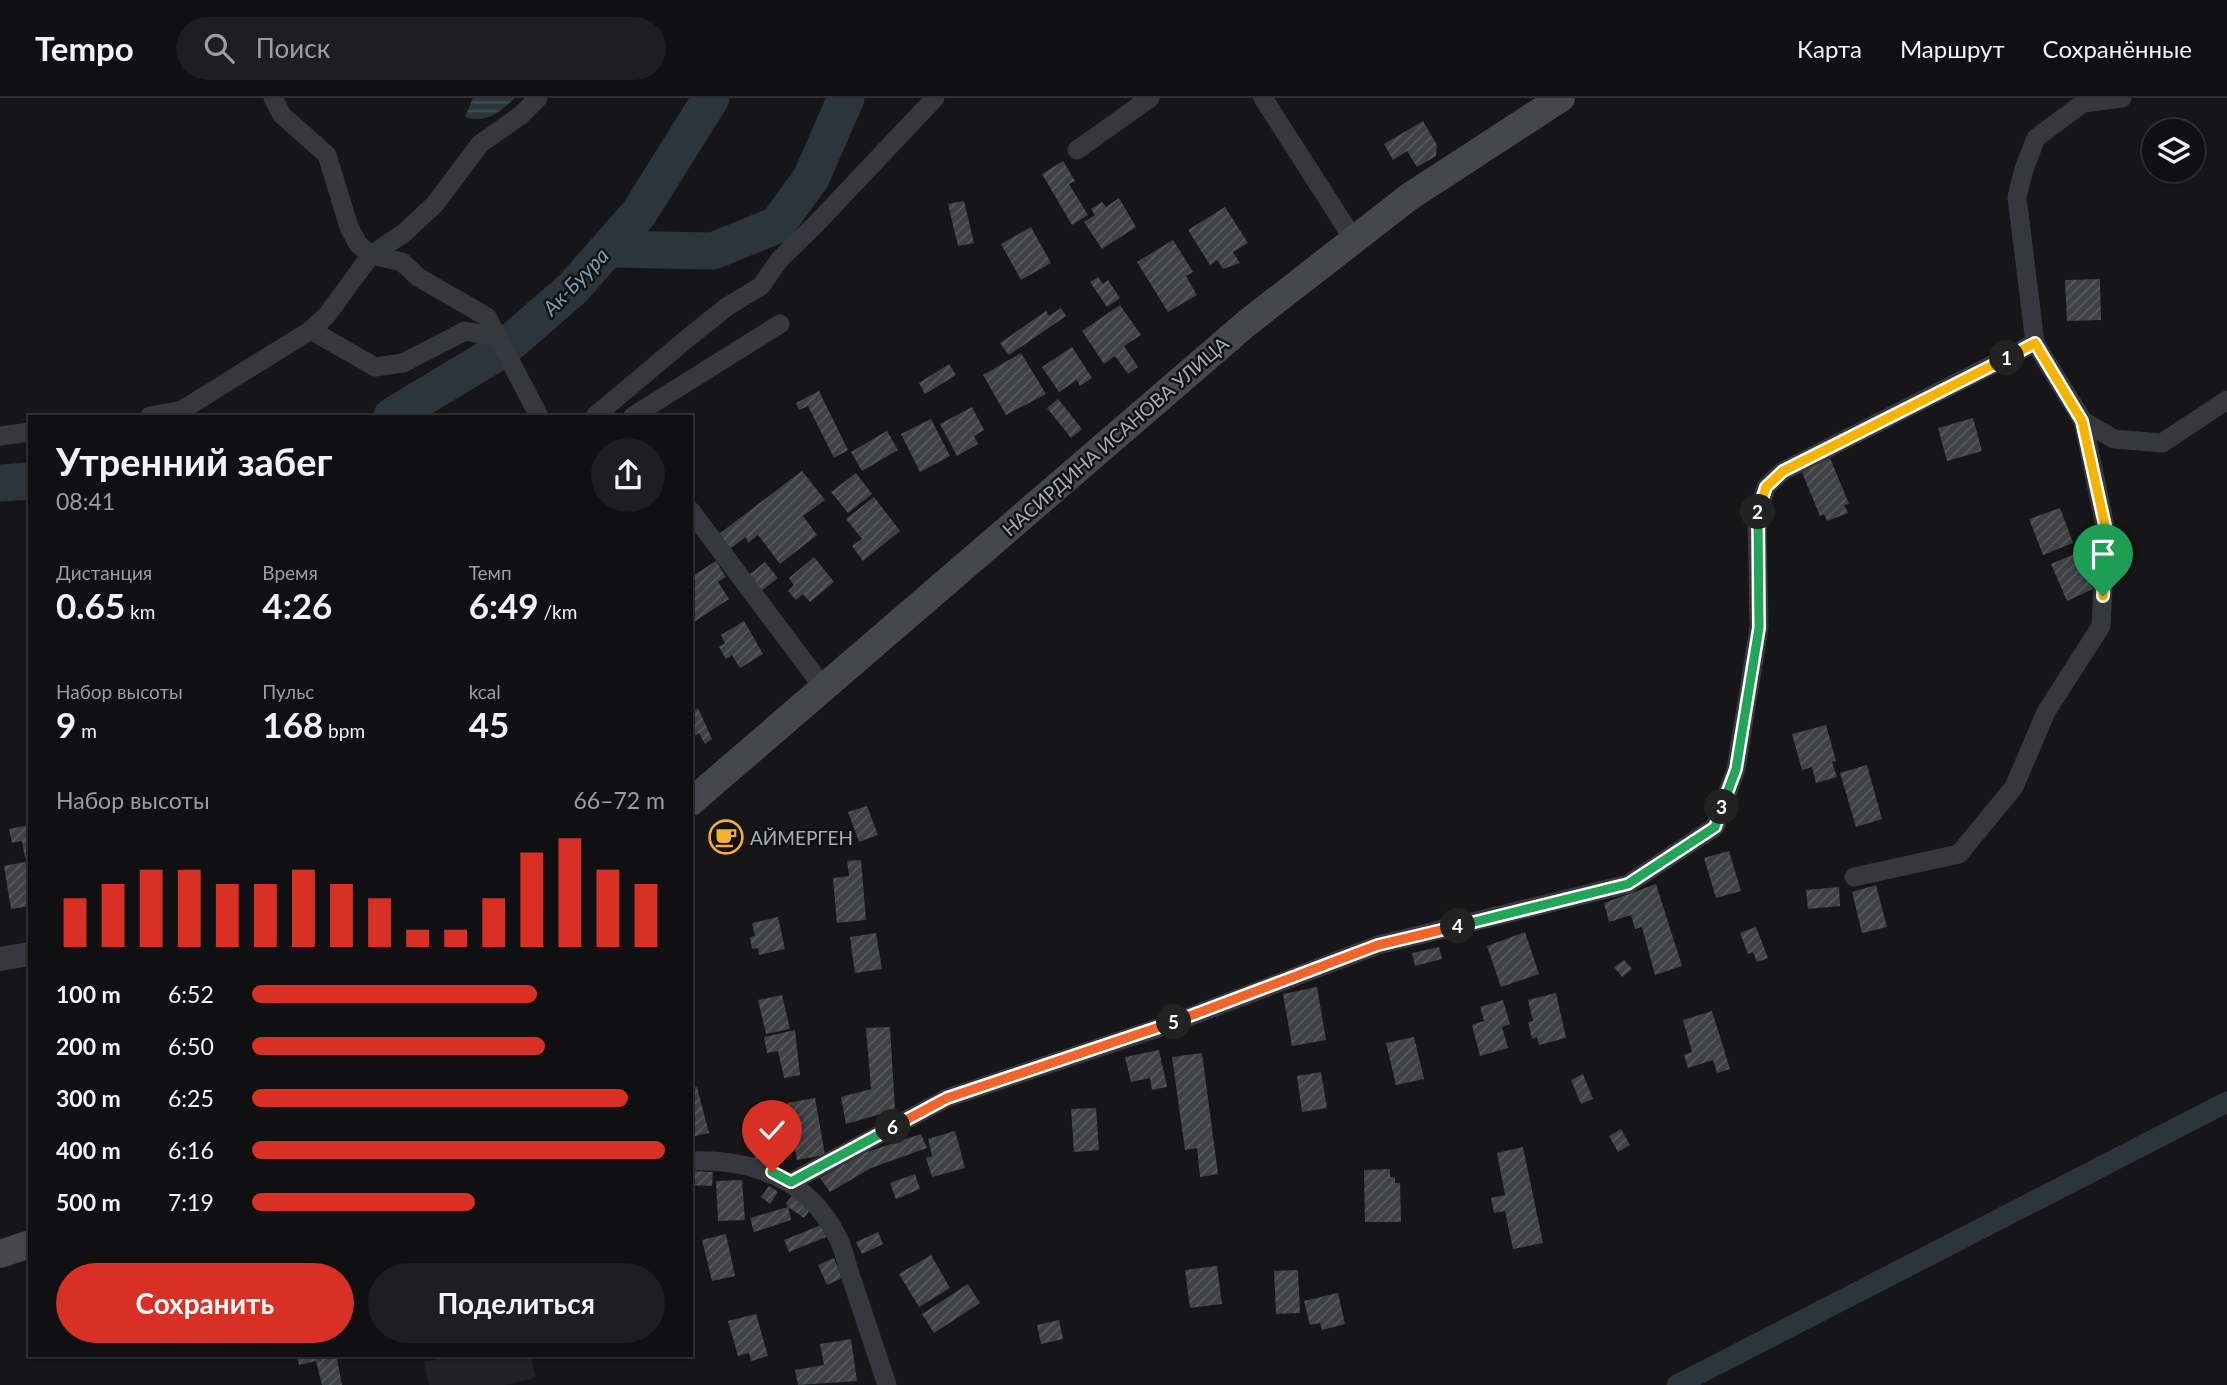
<!DOCTYPE html>
<html lang="ru">
<head>
<meta charset="utf-8">
<style>
	body { margin:0; font-family:Lato,sans-serif; background:#1e1e20; color:#f1f3f6; height:100vh; display:flex; flex-direction:column; font-size:26px; white-space:nowrap }
	* { box-sizing:border-box; margin:0 }
	p { font-size:23px; color:#9c9d9f }
	.icon { flex:none; width:38px; height:38px; fill:none; stroke:currentColor; stroke-width:2; stroke-linecap:round; stroke-linejoin:round }
	.map { position:relative; flex:1; overflow:hidden }
	.sheet { position:absolute; left:28px; top:317px; width:665px; height:942px; display:flex; flex-direction:column; background:#101012; border-radius:0px; box-shadow:0 2px 5px #0004,0 0 0 2px #303032 }
	.sheet>* { flex:none }
	.tools { position:absolute; left:2142px; top:21px; display:grid; gap:14px }
	.tools a { display:grid; place-items:center; width:63px; height:63px; border-radius:50%; background:#101012; box-shadow:0 2px 5px #0004,0 0 0 2px #303032; font-size:35px }
	.pin { position:absolute; display:grid; place-items:center; width:60px; height:60px; color:#fff; margin:-72px -30px; border-radius:50% 50% 50% 0; rotate:-45deg; box-shadow:0 0 7px #0007 }
	.pin .icon { rotate:45deg }
	.km { position:absolute; width:35px; height:35px; margin:-18px; border-radius:50%; background:#222; color:#fff; font-size:19px; line-height:35px; text-align:center }
	.round { display:grid; place-items:center; flex:none; width:74px; height:74px; border-radius:37px; background:#1e1e20 }
	.overview { display:flex; align-items:center; justify-content:space-between; height:119px; padding:0 28px }
	h1 { font-size:38px; font-weight:700; line-height:52px }
	.metrics { display:grid; grid-template-columns:repeat(3,1fr); gap:10px; height:119px; padding:7px 28px }
	.metrics div { display:grid; align-content:center }
	.metrics b { font-size:35px; font-weight:700 }
	.metrics small { font-size:19px; font-weight:400 }
	.metrics p { font-size:19px }
	.chart { height:196px; padding:14px 28px }
	.chart p { display:flex; justify-content:space-between }
	.chart svg { width:100%; height:126px; margin-top:7px; stroke:#d93025; stroke-width:6 }
	.button { display:flex; gap:14px; margin-top:auto; padding:14px 28px }
	.button a { flex:1; height:80px; border-radius:42px; background:#d93025; color:#fff; font-size:28px; font-weight:700; line-height:80px; text-align:center }
	.button a+a { background:#1e1e20; color:#f1f3f6 }
	ul { padding:0 28px; list-style:none; font-size:23px }
	li { display:grid; grid-template-columns:112px 84px 1fr; align-items:center; height:52px }
	li i { height:18px; border-radius:9px; background:#d93025 }
	header { display:flex; align-items:center; gap:42px; box-sizing:border-box; height:98px; padding:0 35px; background:#101012; border-bottom:2px solid #303032 }
	header strong { font-size:33px }
	nav { display:flex; gap:38px; margin-inline-start:auto; font-size:24px }
	.search { width:490px; height:63px; background:#1e1e20; display:flex; align-items:center; gap:18px; box-sizing:border-box; padding:0 24px; border-radius:38px; color:#9c9d9f; font-size:26px }
	.map>svg:first-child { display:block }
	.built { fill:#222225 }
	.water { fill:url(#water-rules) }
	.lines { fill:none; stroke-linecap:round; stroke-linejoin:round }
	.canal { stroke:#2c353c; stroke-width:21 }
	.river { stroke:#2c353c; stroke-width:37 }
	.building { fill:url(#building-hatch) }
	.minor { stroke:#37383d; stroke-width:19 }
	.tertiary { stroke:#37383d; stroke-width:24 }
	.secondary { stroke:#45474d; stroke-width:28 }
	.split-1-casing { stroke:#fff; stroke-width:14 }
	.split-2-casing { stroke:#fff; stroke-width:14 }
	.split-3-casing { stroke:#fff; stroke-width:14 }
	.split-4-casing { stroke:#fff; stroke-width:14 }
	.split-5-casing { stroke:#fff; stroke-width:14 }
	.split-6-casing { stroke:#fff; stroke-width:14 }
	.split-7-casing { stroke:#fff; stroke-width:14 }
	.split-1 { stroke:#f5b400; stroke-width:9 }
	.split-2 { stroke:#f5b400; stroke-width:9 }
	.split-3 { stroke:#22a559; stroke-width:9 }
	.split-4 { stroke:#22a559; stroke-width:9 }
	.split-5 { stroke:#f0652b; stroke-width:9 }
	.split-6 { stroke:#f0652b; stroke-width:9 }
	.split-7 { stroke:#22a559; stroke-width:9 }
	.labels { text-anchor:middle; dominant-baseline:central; stroke-width:5; stroke-linejoin:round; paint-order:stroke }
	.street-label { font-size:19px; fill:#a8adb8; stroke:#111113 }
	.poi-label { font-size:19px; fill:#a8adb8; stroke:#111113; text-anchor:start }
	.water-label { font-size:21px; font-style:italic; fill:#7f9bb3; stroke:#111113 }
</style>
</head>
<body>
<header>
<strong>Tempo</strong>
<div class="search"><svg class="icon" aria-label="search" viewBox="0 0 24 24"><circle cx="10" cy="10" r="6"/><path d="M15 15l6 6"/></svg>Поиск</div>
<nav><a>Карта</a><a>Маршрут</a><a>Сохранённые</a></nav>
</header>
<div class="map">
<svg width="2227" height="1287" viewBox="0 0 2227 1287">
	<defs>
		<pattern id="water-rules" width="6" height="5" patternUnits="userSpaceOnUse" patternTransform="scale(1.75)"><rect width="6" height="5" fill="#2c353c"/><path d="M0 2.5h6" fill="none" stroke="#485056"/></pattern>
		<pattern id="building-hatch" width="6" height="6" patternUnits="userSpaceOnUse" patternTransform="scale(1.75)"><rect width="6" height="6" fill="#404145"/><path d="M-1 1l2-2M0 6l6-6M5 7l2-2" fill="none" stroke="#595a5e"/></pattern>
	</defs>
	<rect width="100%" height="100%" fill="#161618"/>
	<!-- built -->
	<polygon class="built" points="457,1257 530,1257 536,1280 505,1287 429,1287 424,1264"/>
	<!-- water -->
	<path class="water" d="M473,0H515C499,14 488,26 465,19Z"/>
	<g class="lines">
		<!-- canal -->
		<polyline class="canal" points="1677,1287 2227,1004"/>
		<!-- river -->
		<g class="river">
			<polyline points="608,151 713,153 777,127 811,80 846,0"/>
			<polyline points="392,318 503,251 573,190 639,115 711,0"/>
			<polyline points="0,385 30,383"/>
		</g>
	</g>
	<!-- building -->
	<g class="building">
		<polygon points="1423,23 1437,47 1436,58 1417,69 1407,53 1393,62 1384,46"/>
		<polygon points="1063,63 1075,83 1069,86 1088,117 1072,127 1042,76"/>
		<polygon points="1119,100 1136,129 1102,151 1084,124 1095,117 1091,111 1102,104 1106,109"/>
		<polygon points="964,103 974,145 958,148 948,106"/>
		<polygon points="1225,109 1248,145 1233,154 1240,165 1223,171 1217,162 1210,167 1188,132"/>
		<polygon points="1031,129 1051,165 1021,182 1001,146"/>
		<polygon points="1173,142 1193,174 1186,178 1197,197 1168,214 1137,164"/>
		<polygon points="1098,179 1103,186 1108,182 1120,200 1107,209 1090,184"/>
		<polygon points="2100,181 2101,222 2067,223 2065,182"/>
		<polygon points="1120,207 1141,237 1124,248 1138,269 1128,276 1115,258 1104,266 1082,233"/>
		<polygon points="1061,210 1066,218 1009,257 1000,245 1046,213 1049,218"/>
		<polygon points="1072,249 1092,280 1080,288 1077,282 1059,294 1042,269"/>
		<polygon points="1021,255 1046,296 1006,317 983,277"/>
		<polygon points="949,266 956,277 925,296 919,285"/>
		<polygon points="819,293 848,352 834,360 808,308 799,312 796,305"/>
		<polygon points="1058,301 1082,331 1071,340 1047,310"/>
		<polygon points="972,309 984,332 974,338 978,346 957,358 940,326"/>
		<polygon points="1973,320 1982,353 1947,363 1938,330"/>
		<polygon points="931,321 950,358 920,374 901,336"/>
		<polygon points="887,333 898,352 862,373 851,354"/>
		<polygon points="1830,360 1849,406 1844,407 1848,415 1827,423 1824,416 1820,418 1801,372"/>
		<polygon points="802,373 825,402 803,418 817,437 780,466 758,437 748,445 746,439 730,451 719,436"/>
		<polygon points="856,375 872,396 848,415 831,394"/>
		<polygon points="874,399 900,433 863,463 852,448 862,441 846,421"/>
		<polygon points="2060,410 2073,445 2043,457 2029,421"/>
		<polygon points="2077,455 2093,491 2067,503 2051,466"/>
		<polygon points="814,459 834,484 810,504 803,496 796,502 788,493 794,487 789,480"/>
		<polygon points="716,463 726,479 718,484 729,501 691,526 691,479"/>
		<polygon points="765,464 778,480 756,497 744,481"/>
		<polygon points="744,523 763,556 740,570 732,557 726,561 719,549 725,545 721,537"/>
		<polygon points="698,610 712,641 705,646 699,635 691,640 691,615"/>
		<polygon points="1826,627 1836,663 1832,664 1837,679 1816,685 1812,669 1802,672 1792,636"/>
		<polygon points="1867,667 1882,721 1856,729 1840,675"/>
		<polygon points="867,708 878,737 859,744 848,714"/>
		<polygon points="30,727 30,759 25,760 22,743 12,745 9,731"/>
		<polygon points="1729,753 1741,793 1716,800 1704,760"/>
		<polygon points="861,762 866,822 837,825 833,780 849,778 847,763"/>
		<polygon points="30,763 30,808 11,811 4,768"/>
		<polygon points="1656,786 1682,868 1655,877 1642,829 1635,831 1631,817 1609,824 1604,805"/>
		<polygon points="1876,787 1887,829 1862,835 1852,794"/>
		<polygon points="1839,789 1840,808 1808,811 1806,792"/>
		<polygon points="778,819 785,851 759,857 758,850 752,851 750,839 755,838 752,825"/>
		<polygon points="1756,829 1768,860 1757,864 1753,854 1748,856 1740,835"/>
		<polygon points="1525,834 1539,876 1501,889 1487,848"/>
		<polygon points="876,835 882,871 855,875 850,839"/>
		<polygon points="1439,849 1442,861 1415,868 1412,855"/>
		<polygon points="1624,862 1632,871 1622,879 1614,869"/>
		<polygon points="1317,889 1326,942 1292,948 1283,896"/>
		<polygon points="1556,895 1566,940 1539,947 1537,939 1532,941 1528,924 1533,923 1528,902"/>
		<polygon points="782,897 790,931 766,936 758,902"/>
		<polygon points="1503,902 1510,926 1502,929 1508,950 1480,958 1472,927 1484,923 1480,909"/>
		<polygon points="1712,913 1730,971 1717,975 1713,962 1688,970 1684,957 1692,954 1683,922"/>
		<polygon points="890,929 895,1012 846,1026 841,999 871,991 866,930"/>
		<polygon points="795,932 800,977 784,980 778,953 767,955 764,939"/>
		<polygon points="1414,939 1424,981 1396,987 1386,945"/>
		<polygon points="1159,952 1167,989 1152,992 1150,980 1131,984 1125,959"/>
		<polygon points="1202,955 1218,1076 1200,1079 1197,1050 1185,1052 1172,959"/>
		<polygon points="1321,974 1327,1010 1302,1014 1297,978"/>
		<polygon points="1583,976 1593,1001 1581,1006 1571,982"/>
		<polygon points="697,989 709,1035 691,1039 691,990"/>
		<polygon points="815,1000 825,1057 797,1062 787,1005"/>
		<polygon points="1096,1010 1099,1052 1074,1054 1071,1011"/>
		<polygon points="1621,1031 1630,1047 1618,1054 1609,1038"/>
		<polygon points="955,1033 965,1070 932,1079 926,1060 932,1058 928,1041"/>
		<polygon points="921,1036 927,1050 871,1070 830,1094 820,1080 864,1055"/>
		<polygon points="756,1045 781,1049 779,1066 754,1063"/>
		<polygon points="1523,1049 1543,1145 1513,1151 1505,1113 1494,1115 1491,1100 1505,1097 1497,1055"/>
		<polygon points="1390,1071 1390,1079 1395,1079 1395,1085 1400,1085 1401,1124 1365,1124 1364,1072"/>
		<polygon points="691,1073 713,1074 712,1088 691,1087"/>
		<polygon points="915,1076 920,1091 896,1101 890,1085"/>
		<polygon points="742,1082 745,1122 718,1123 716,1083"/>
		<polygon points="769,1088 778,1094 770,1106 761,1099"/>
		<polygon points="793,1097 810,1112 804,1120 788,1109 786,1105"/>
		<polygon points="788,1109 791,1122 754,1134 750,1120"/>
		<polygon points="821,1127 826,1139 789,1154 784,1142"/>
		<polygon points="878,1134 883,1146 862,1156 856,1144"/>
		<polygon points="726,1136 735,1178 712,1183 702,1142"/>
		<polygon points="931,1157 950,1190 919,1209 899,1176"/>
		<polygon points="834,1160 842,1180 827,1187 818,1167"/>
		<polygon points="1217,1168 1222,1206 1190,1210 1185,1172"/>
		<polygon points="1298,1172 1300,1215 1276,1216 1274,1173"/>
		<polygon points="968,1186 980,1205 934,1235 922,1216"/>
		<polygon points="1338,1195 1345,1226 1322,1232 1320,1225 1310,1227 1304,1203"/>
		<polygon points="756,1216 768,1258 751,1263 749,1255 738,1258 728,1223"/>
		<polygon points="1059,1222 1063,1241 1041,1246 1037,1227"/>
		<polygon points="851,1241 857,1283 798,1287 795,1272 824,1267 820,1246"/>
		<polygon points="296,1256 336,1256 342,1287 322,1287 316,1263 299,1267"/>
	</g>
	<g class="lines">
		<!-- minor -->
		<g class="minor">
			<polyline points="273,0 282,17 327,57 349,129 358,146 371,157 402,164 418,179 487,219 539,318"/>
			<polyline points="1263,0 1354,142"/>
			<polyline points="2122,0 2083,5 2036,40 2024,71 2017,99 2035,245 2083,323 2114,341 2162,345 2227,302"/>
			<polyline points="1077,52 1150,0"/>
			<polyline points="311,232 327,217 371,157 404,135 435,106 480,46 521,17 538,0"/>
			<polyline points="150,318 182,312 311,232 375,269 403,265 465,233 496,239"/>
			<polyline points="595,318 689,239 728,208 761,188 780,161 815,127 935,0"/>
			<polyline points="633,318 780,226"/>
			<polyline points="0,338 30,334"/>
			<polyline points="691,413 823,589"/>
			<polyline points="1854,779 1959,756 2014,689 2046,614 2101,528 2106,433 2083,323"/>
			<path d="M691,1063C754,1061 809,1081 838,1140C845,1153 847,1171 853,1185C864,1219 876,1253 887,1287"/>
			<polyline points="791,1084 947,1000 1173,925 1378,847 1628,786 1715,729 1736,671 1759,530 1757,419 1766,389 1783,373 2035,245"/>
		</g>
		<!-- tertiary -->
		<polyline class="tertiary" points="0,861 30,856"/>
		<!-- secondary -->
		<g class="secondary">
			<polyline points="691,704 1247,225 1409,99 1561,0"/>
			<polyline points="0,1156 30,1146"/>
		</g>
	</g>
	<g class="lines">
		<defs>
			<polyline id="split-1" points="2007,260 2035,245 2082,323 2106,432 2103,498"/>
			<polyline id="split-2" points="1758,414 1766,389 1783,373 2007,260"/>
			<polyline id="split-3" points="1722,709 1736,671 1759,530 1758,414"/>
			<polyline id="split-4" points="1458,828 1628,786 1715,729 1722,709"/>
			<polyline id="split-5" points="1174,924 1378,847 1458,828"/>
			<polyline id="split-6" points="893,1029 947,1000 1174,924"/>
			<polyline id="split-7" points="772,1074 791,1084 893,1029"/>
		</defs>
		<!-- split-1 casing -->
		<use href="#split-1" class="split-1-casing"/>
		<!-- split-2 casing -->
		<use href="#split-2" class="split-2-casing"/>
		<!-- split-3 casing -->
		<use href="#split-3" class="split-3-casing"/>
		<!-- split-4 casing -->
		<use href="#split-4" class="split-4-casing"/>
		<!-- split-5 casing -->
		<use href="#split-5" class="split-5-casing"/>
		<!-- split-6 casing -->
		<use href="#split-6" class="split-6-casing"/>
		<!-- split-7 casing -->
		<use href="#split-7" class="split-7-casing"/>
		<!-- split-1 -->
		<use href="#split-1" class="split-1"/>
		<!-- split-2 -->
		<use href="#split-2" class="split-2"/>
		<!-- split-3 -->
		<use href="#split-3" class="split-3"/>
		<!-- split-4 -->
		<use href="#split-4" class="split-4"/>
		<!-- split-5 -->
		<use href="#split-5" class="split-5"/>
		<!-- split-6 -->
		<use href="#split-6" class="split-6"/>
		<!-- split-7 -->
		<use href="#split-7" class="split-7"/>
	</g>
	<!-- icons -->
	<defs>
		<symbol id="cafe-ring" viewBox="-11 -11 22 22"><circle r="9.5" fill="#111113" stroke="#f2b134" stroke-width="1.5"/><path d="M-5.5-4.5H6V0H3Q3 3.5 0 3.5H-2.5Q-5.5 3.5-5.5 0ZM3-3.2v2h1.7v-2ZM-6 4.5H4V6H-6Z" fill="#f2b134"/></symbol>
	</defs>
	<g fill-rule="evenodd">
		<use href="#cafe-ring" x="707" y="720" width="38" height="38"/>
	</g>
	<g class="labels">
		<!-- street labels -->
		<g class="street-label">
			<text transform="translate(1115 338) rotate(-41)">НАСИРДИНА ИСАНОВА УЛИЦА</text>
		</g>
		<!-- poi labels -->
		<g class="poi-label">
			<text x="750" y="739">АЙМЕРГЕН</text>
		</g>
		<!-- water labels -->
		<g class="water-label">
			<text transform="translate(575 183) rotate(-46)">Ак-Буура</text>
		</g>
	</g>
</svg>
<div class="tools">
<a><svg class="icon" aria-label="layers" viewBox="0 0 24 24"><path d="M12 4l9 5-9 5-9-5zM3 14l9 5 9-5"/></svg></a>
</div>
<div class="pin" style="left:2103px;top:498px;background:#1e9e55"><svg class="icon" aria-label="arrive" viewBox="0 0 24 24"><path d="M6 21V4h12l-3 4 3 4H6"/></svg></div>
<div class="pin" style="left:772px;top:1074px;background:#d93025"><svg class="icon" aria-label="check" viewBox="0 0 24 24"><path d="M5 12l5 5 9-10"/></svg></div>
<b class="km" style="left:2007px;top:260px">1</b>
<b class="km" style="left:1758px;top:414px">2</b>
<b class="km" style="left:1722px;top:709px">3</b>
<b class="km" style="left:1458px;top:828px">4</b>
<b class="km" style="left:1174px;top:924px">5</b>
<b class="km" style="left:893px;top:1029px">6</b>
<section class="sheet">
<div class="overview"><div><h1>Утренний забег</h1><p>08:41</p></div><a class="round"><svg class="icon" aria-label="share" viewBox="0 0 24 24"><path d="M12 15V3M7 8l5-5 5 5M5 13v7h14v-7"/></svg></a></div>
<div class="metrics">
<div><p>Дистанция</p><b>0.65<small> km</small></b></div>
<div><p>Время</p><b>4:26</b></div>
<div><p>Темп</p><b>6:49<small> /km</small></b></div>
</div>
<div class="metrics">
<div><p>Набор высоты</p><b>9<small> m</small></b></div>
<div><p>Пульс</p><b>168<small> bpm</small></b></div>
<div><p>kcal</p><b>45</b></div>
</div>
<div class="chart"><p><span>Набор высоты</span>66–72 m</p>
<svg viewBox="0 0 160 44" preserveAspectRatio="none"><path d="M5 44V27M15 44V22M25 44V17M35 44V17M45 44V22M55 44V22M65 44V17M75 44V22M85 44V27M95 44V38M105 44V38M115 44V27M125 44V11M135 44V6M145 44V17M155 44V22"/></svg>
</div>
<ul>
<li><b>100 m</b>6:52<i style="width:69%"></i></li>
<li><b>200 m</b>6:50<i style="width:71%"></i></li>
<li><b>300 m</b>6:25<i style="width:91%"></i></li>
<li><b>400 m</b>6:16<i style="width:100%"></i></li>
<li><b>500 m</b>7:19<i style="width:54%"></i></li>
</ul>
<div class="button"><a>Сохранить</a><a>Поделиться</a></div>
</section>
</div>
</body>
</html>
